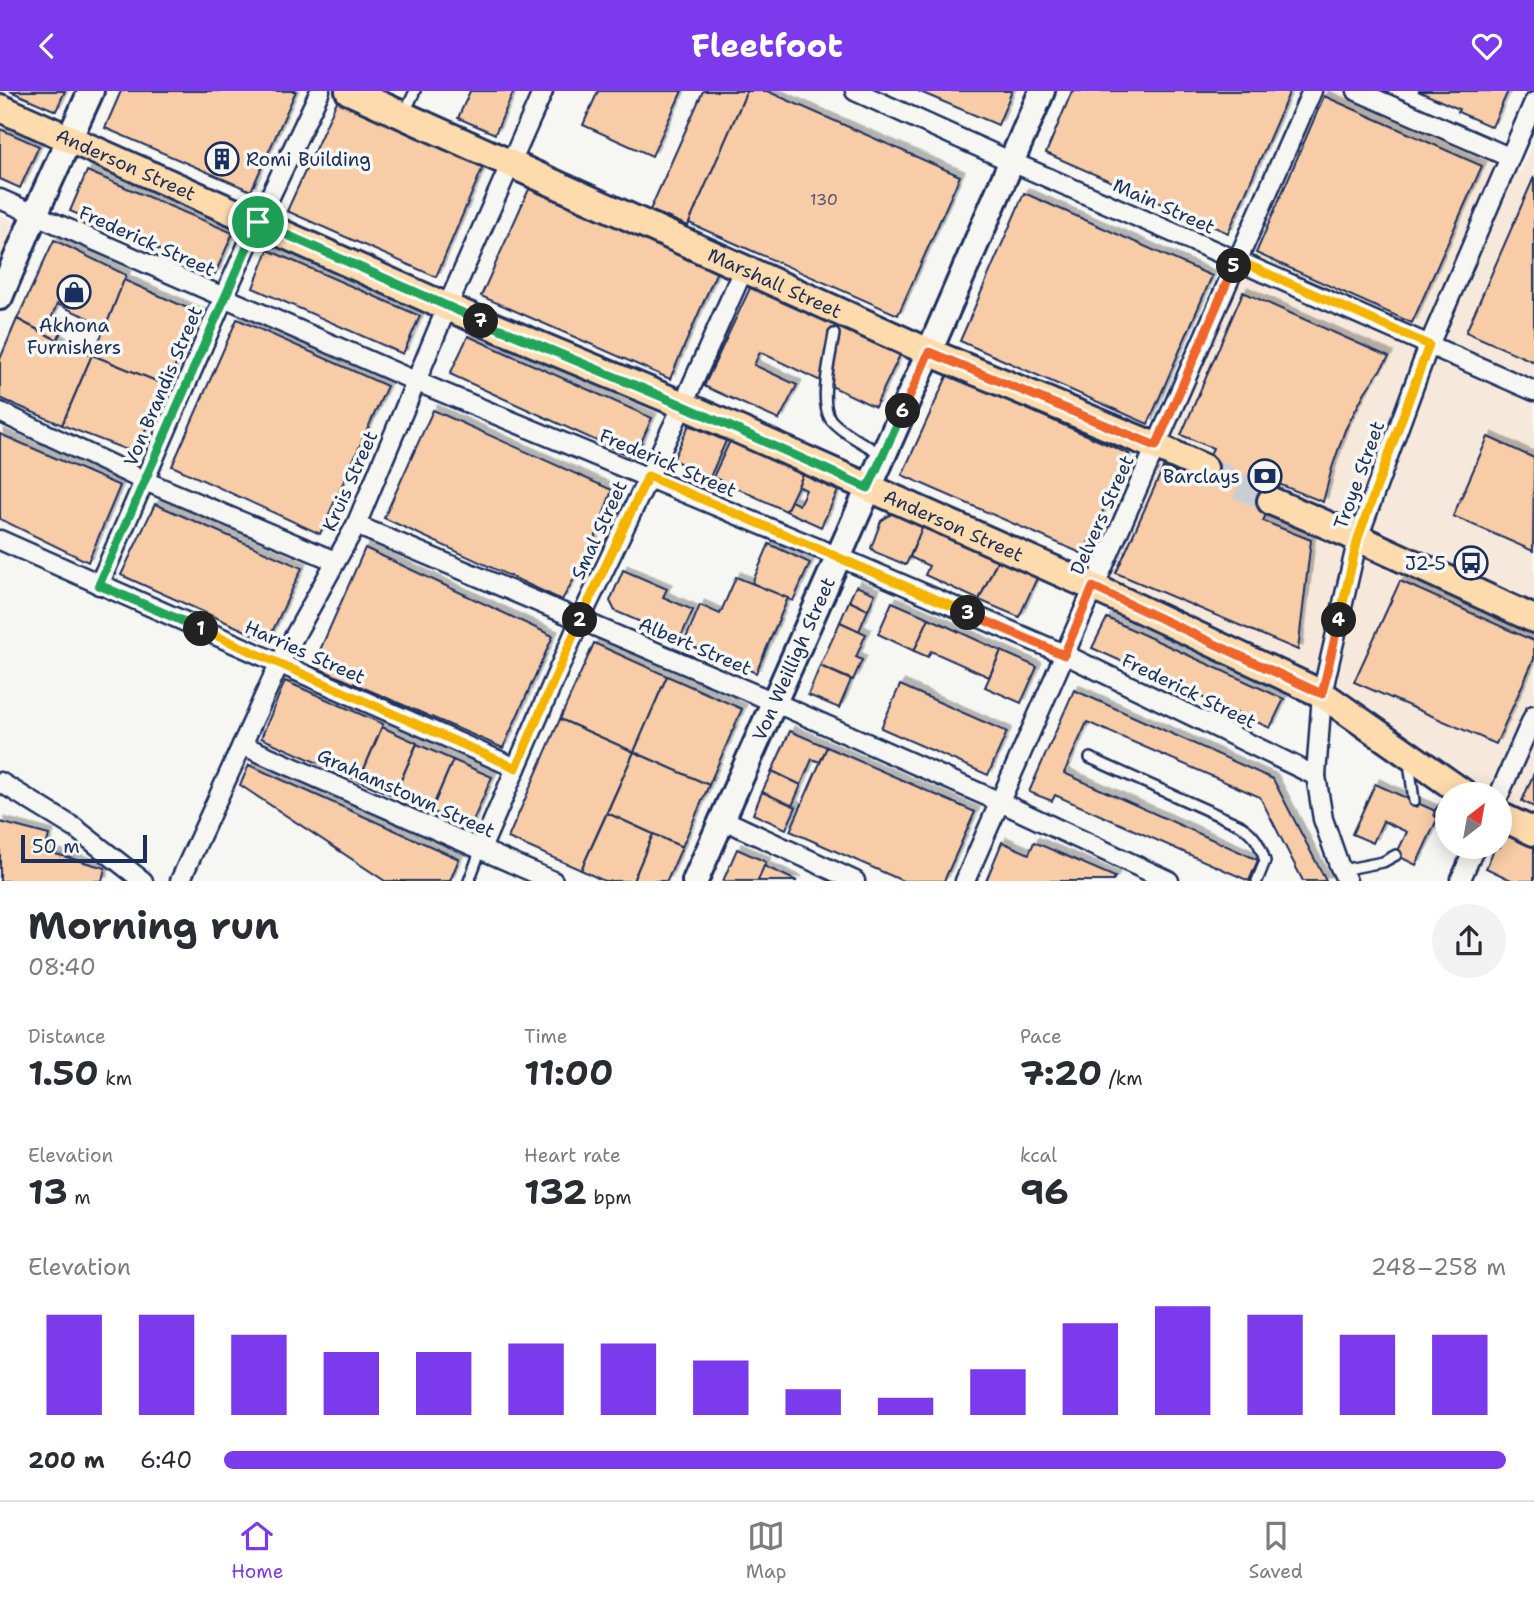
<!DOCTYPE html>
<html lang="en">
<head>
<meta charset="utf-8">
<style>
	body { margin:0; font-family:"Shantell Sans",sans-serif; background:#f2f2f3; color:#2b2b33; height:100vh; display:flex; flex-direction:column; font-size:26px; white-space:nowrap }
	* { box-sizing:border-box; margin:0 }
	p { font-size:23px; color:#7c7c81 }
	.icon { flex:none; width:38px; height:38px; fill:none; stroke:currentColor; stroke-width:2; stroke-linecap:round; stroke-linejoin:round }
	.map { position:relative; height:790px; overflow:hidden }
	.drawer { display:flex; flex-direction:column; background:#fff; flex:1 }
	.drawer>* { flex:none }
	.needle { width:46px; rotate:31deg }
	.tools { position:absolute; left:1435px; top:691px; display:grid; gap:14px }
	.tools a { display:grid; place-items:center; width:77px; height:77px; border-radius:50%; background:#fff; box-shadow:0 4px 18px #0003; font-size:35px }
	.scale { position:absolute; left:21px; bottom:18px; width:126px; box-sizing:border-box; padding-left:7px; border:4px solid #1b2f5e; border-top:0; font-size:19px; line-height:24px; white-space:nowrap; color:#1b2f5e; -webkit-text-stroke:5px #f6f6f2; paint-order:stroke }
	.pin { position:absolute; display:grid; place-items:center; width:60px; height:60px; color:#fff; margin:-30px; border:4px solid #fff; border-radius:50%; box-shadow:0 2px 7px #0007 }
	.km { position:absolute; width:35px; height:35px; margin:-18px; border-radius:50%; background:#222; color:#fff; font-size:19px; line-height:35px; text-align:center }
	.round { display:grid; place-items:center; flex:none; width:74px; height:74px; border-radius:37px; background:#f2f2f3 }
	.headline { display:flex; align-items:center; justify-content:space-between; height:119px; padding:0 28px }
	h1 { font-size:38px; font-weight:700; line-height:52px }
	.figures { display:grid; grid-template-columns:repeat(3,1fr); gap:10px; height:119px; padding:7px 28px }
	.figures div { display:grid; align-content:center }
	.figures b { font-size:35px; font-weight:700 }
	.figures small { font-size:19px; font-weight:400 }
	.figures p { font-size:19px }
	.chart { height:196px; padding:14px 28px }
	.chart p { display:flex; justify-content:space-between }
	.chart svg { width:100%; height:126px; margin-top:7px; stroke:#7c3aed; stroke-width:6 }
	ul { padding:0 28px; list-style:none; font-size:23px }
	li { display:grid; grid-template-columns:112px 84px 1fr; align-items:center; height:52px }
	li i { height:18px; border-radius:9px; background:#7c3aed }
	header { display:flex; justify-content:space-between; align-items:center; height:91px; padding:0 28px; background:#7c3aed; color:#fff; font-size:32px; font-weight:700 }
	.tabs { display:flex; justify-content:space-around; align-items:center; height:98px; border-top:2px solid #e1e1e2; background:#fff; font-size:19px; color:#7c7c81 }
	.tabs a { display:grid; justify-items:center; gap:4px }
	.tabs .active { color:#7c3aed }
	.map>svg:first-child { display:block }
	.built { fill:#f6e9db }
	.building { fill:#f7cca6; stroke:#1b2f5e; stroke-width:2; filter:url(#shadow) }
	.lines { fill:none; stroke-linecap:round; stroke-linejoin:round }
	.primary-tunnel { stroke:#caced4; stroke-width:26; stroke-dasharray:26 13; stroke-linecap:butt }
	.lane-casing { stroke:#1b2f5e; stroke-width:14 }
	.street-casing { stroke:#1b2f5e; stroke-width:23 }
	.secondary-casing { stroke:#1b2f5e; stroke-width:30 }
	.primary-casing { stroke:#1b2f5e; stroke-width:32 }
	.lane { stroke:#f6f6f2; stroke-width:9 }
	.street { stroke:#f6f6f2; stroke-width:18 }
	.secondary { stroke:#f6f6f2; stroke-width:24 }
	.primary { stroke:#fedbac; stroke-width:26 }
	.split-1-casing { stroke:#fff; stroke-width:14 }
	.split-2-casing { stroke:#fff; stroke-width:14 }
	.split-3-casing { stroke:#fff; stroke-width:14 }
	.split-4-casing { stroke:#fff; stroke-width:14 }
	.split-5-casing { stroke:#fff; stroke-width:14 }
	.split-6-casing { stroke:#fff; stroke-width:14 }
	.split-7-casing { stroke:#fff; stroke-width:14 }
	.split-8-casing { stroke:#fff; stroke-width:14 }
	.split-1 { stroke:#22a559; stroke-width:9 }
	.split-2 { stroke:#f5b400; stroke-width:9 }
	.split-3 { stroke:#f5b400; stroke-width:9 }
	.split-4 { stroke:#f0652b; stroke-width:9 }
	.split-5 { stroke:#f5b400; stroke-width:9 }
	.split-6 { stroke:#f0652b; stroke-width:9 }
	.split-7 { stroke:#22a559; stroke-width:9 }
	.split-8 { stroke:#22a559; stroke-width:9 }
	.labels { text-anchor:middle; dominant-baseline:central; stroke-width:7; stroke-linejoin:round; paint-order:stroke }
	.number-label { font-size:16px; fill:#525670 }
	.poi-label { font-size:19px; fill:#1b2f5e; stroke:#f6f6f2; text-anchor:end }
	.street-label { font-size:19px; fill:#1b2f5e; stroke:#f6f6f2 }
</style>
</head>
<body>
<header><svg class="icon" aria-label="back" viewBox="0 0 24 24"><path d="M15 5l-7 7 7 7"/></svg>Fleetfoot<svg class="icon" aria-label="heart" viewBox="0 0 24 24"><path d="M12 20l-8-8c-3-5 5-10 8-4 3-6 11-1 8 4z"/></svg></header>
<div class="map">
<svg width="1534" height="790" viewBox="0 0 1534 790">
	<defs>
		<filter id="shadow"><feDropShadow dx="4.5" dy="-4.5" stdDeviation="0" flood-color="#0004"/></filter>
	</defs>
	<rect width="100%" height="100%" fill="#f6f6f2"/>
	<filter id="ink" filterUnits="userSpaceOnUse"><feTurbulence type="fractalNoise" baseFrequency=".0143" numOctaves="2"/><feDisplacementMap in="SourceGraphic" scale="14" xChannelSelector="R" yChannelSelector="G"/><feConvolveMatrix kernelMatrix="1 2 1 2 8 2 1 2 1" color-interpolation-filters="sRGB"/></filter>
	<g filter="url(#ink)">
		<!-- built -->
		<g class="built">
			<polygon points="1324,0 1336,0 1520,81 1534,50 1534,728 1500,713 1500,704 1480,703 1335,600 1106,498"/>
			<polygon points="0,124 21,135 0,184"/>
		</g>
		<!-- building -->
		<g class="building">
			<polygon points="10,0 65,0 56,20"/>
			<polygon points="121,0 296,0 251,100 105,37"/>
			<polygon points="470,0 514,0 495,43 458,27"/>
			<polygon points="598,0 682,0 652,65 583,34"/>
			<polygon points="703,0 747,0 688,135 650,119"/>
			<polygon points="747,0 767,0 960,85 898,224 689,132"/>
			<polygon points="918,0 1012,0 998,34"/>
			<polygon points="1072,0 1290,0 1228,142 1046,62"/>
			<polygon points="1418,0 1508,0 1492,36 1458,21 1459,18"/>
			<polygon points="1324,5 1482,75 1412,232 1256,162"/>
			<polygon points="337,10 483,76 436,186 287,120"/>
			<polygon points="0,38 39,55 20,97 0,88"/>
			<polygon points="87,80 233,142 215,183 70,120"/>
			<polygon points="1534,86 1534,271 1466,241"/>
			<polygon points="529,98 717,180 670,288 481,205"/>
			<polygon points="1024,102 1212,185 1148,333 960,250"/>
			<polygon points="54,149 126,184 106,235 57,213 51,228 64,235 57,249 17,228"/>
			<polygon points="268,159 420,225 403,263 253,197"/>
			<polygon points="124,189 201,223 166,294 92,264 106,235"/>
			<polygon points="751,195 900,264 875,316 760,261 754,274 797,294 779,329 704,295"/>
			<polygon points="1243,201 1389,266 1365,301 1345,339 1332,377 1323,411 1279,393 1263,430 1311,449 1298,559 1116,482 1163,377 1198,392 1213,357 1181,344"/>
			<polygon points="17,228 57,249 92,264 62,334 0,307 0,268"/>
			<polygon points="237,228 387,295 320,443 172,375"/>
			<polygon points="468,245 652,327 634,367 450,283"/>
			<polygon points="92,264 166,294 135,362 62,334"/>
			<polygon points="948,283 1129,363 1083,463 902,384"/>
			<polygon points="433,319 612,399 592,456 562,509 384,427"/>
			<polygon points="689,334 726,350 710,386 673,369"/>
			<polygon points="0,343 120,395 88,471 0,428"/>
			<polygon points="1488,346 1534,367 1533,460 1453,425"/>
			<polygon points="730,350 803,384 786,420 713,386"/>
			<polygon points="803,384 838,400 821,436 786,420 791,410 799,414 806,399 798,395"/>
			<polygon points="155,413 302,477 268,550 121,484"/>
			<polygon points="893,422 923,435 906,474 875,461 871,457 881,430"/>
			<polygon points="923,435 998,468 979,509 925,484 929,475 910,466"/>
			<polygon points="769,453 810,472 793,510 752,492"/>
			<polygon points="365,457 553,545 503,657 313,575"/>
			<polygon points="998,468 1037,487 1019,526 979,509"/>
			<polygon points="623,479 667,498 663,506 693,519 680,548 615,520 610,510"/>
			<polygon points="736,486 788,507 756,582 684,552 700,514 720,523"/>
			<polygon points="1400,490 1534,550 1534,568 1496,653 1354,591"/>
			<polygon points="856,495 875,503 868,519 849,510"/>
			<polygon points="849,510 868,519 859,540 840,531"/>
			<polygon points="892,511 929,527 914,560 878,543"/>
			<polygon points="929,527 1001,560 989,586 931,560 928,566 914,560"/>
			<polygon points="1107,527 1284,608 1270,637 1092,557"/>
			<polygon points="840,531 866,543 856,566 862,569 853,589 820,575"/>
			<polygon points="594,552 667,585 634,661 560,628"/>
			<polygon points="1001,560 1037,576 1021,612 985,596"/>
			<polygon points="820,575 851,589 839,617 808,604"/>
			<polygon points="667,585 742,618 709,694 634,661"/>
			<polygon points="285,590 383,633 359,690 261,647"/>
			<polygon points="900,594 1007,641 988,684 881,637"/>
			<polygon points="1074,599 1273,688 1326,790 1303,790 1260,706 1087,631 1064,682 1258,769 1249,790 1055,704 1052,710 1029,701"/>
			<polygon points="560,628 634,661 581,779 508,747"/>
			<polygon points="382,636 417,652 394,705 359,690"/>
			<polygon points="790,640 827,656 820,671 812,668 801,694 772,680"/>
			<polygon points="417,653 453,669 431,720 394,705"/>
			<polygon points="827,656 975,721 944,790 903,790 790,740"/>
			<polygon points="634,661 709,694 682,756 607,722"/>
			<polygon points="453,669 492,686 470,737 431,720"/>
			<polygon points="249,674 459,768 450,790 385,790 240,694"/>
			<polygon points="772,680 801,694 792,715 762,701"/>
			<polygon points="1534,682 1534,716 1522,710"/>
			<polygon points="1375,693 1440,722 1416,774 1396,764 1407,741 1383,730 1373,752 1352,743"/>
			<polygon points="762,701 796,716 786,738 753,723"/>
			<polygon points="607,722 653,743 633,790 604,790 581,779"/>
			<polygon points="0,731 49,744 45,760 105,777 102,790 0,790"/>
			<polygon points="1502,742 1534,756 1534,790 1513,790 1486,777 1495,756 1500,756 1500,746"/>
			<polygon points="653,743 682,756 667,790 633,790"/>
			<polygon points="1002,751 1029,763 1034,751 1115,786 1113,790 986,790"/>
			<polygon points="737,758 766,771 758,790 723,790"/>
			<polygon points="764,775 797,790 758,790"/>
		</g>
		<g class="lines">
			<!-- primary-tunnel -->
			<polyline class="primary-tunnel" points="1204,377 1271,410"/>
			<defs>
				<g id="lane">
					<polyline points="404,23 415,0"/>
					<path d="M834,243C831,264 818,311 831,329C842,342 867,354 881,363"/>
					<path d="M1090,667L1240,734C1255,744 1260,753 1265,770L1257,790"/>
					<polyline points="1409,671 1414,710"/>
					<polyline points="1440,722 1447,714"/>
					<polyline points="1342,779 1383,771 1396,764"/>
					<polyline points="469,790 481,758"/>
				</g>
				<g id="street">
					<polyline points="855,0 1012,71 1534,300"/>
					<polyline points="1357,0 1509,66"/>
					<polyline points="0,108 415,290 839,466 1064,563 1316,685"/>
					<polyline points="0,321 145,390 335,470"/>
					<polyline points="356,434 774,611 1000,711 1169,790"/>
					<polyline points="0,449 516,677"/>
					<polyline points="99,494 224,206 258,131 320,0"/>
					<polyline points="242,654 553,790"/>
					<polyline points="0,691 75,737 143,790"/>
					<polyline points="1499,704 1534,624"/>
					<polyline points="722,728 855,790"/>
					<polyline points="481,758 580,529 683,314 744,177"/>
					<polyline points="180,790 279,573 356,434 447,216 543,0"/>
					<polyline points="965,790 1312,0"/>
					<polyline points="1347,790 1339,774 1323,728 1316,685 1322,603 1358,447 1429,254 1534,11"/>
					<polyline points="1460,790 1475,756"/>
				</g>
				<g id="secondary">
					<polyline points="0,206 35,123 91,0"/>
					<path id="s1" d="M695,790L929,261L1042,0"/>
				</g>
				<g id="primary">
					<path id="s2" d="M349,0L929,261L1155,355L1204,377"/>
					<path id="s3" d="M0,17L447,216L683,314L1093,496L1322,603L1466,704"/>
					<polyline points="1271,410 1358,447 1534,528"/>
					<polyline points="1500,725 1534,741"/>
				</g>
			</defs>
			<!-- lane casing -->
			<use href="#lane" class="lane-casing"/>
			<!-- street casing -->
			<use href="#street" class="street-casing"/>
			<!-- secondary casing -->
			<use href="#secondary" class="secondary-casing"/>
			<!-- primary casing -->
			<use href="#primary" class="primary-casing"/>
			<!-- lane -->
			<use href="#lane" class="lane"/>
			<!-- street -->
			<use href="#street" class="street"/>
			<!-- secondary -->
			<use href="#secondary" class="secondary"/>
			<!-- primary -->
			<use href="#primary" class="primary"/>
		</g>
	</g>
	<g class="lines" filter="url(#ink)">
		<defs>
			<polyline id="split-1" points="201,538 99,494 258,131"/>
			<polyline id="split-2" points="201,538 516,677 580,529"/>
			<polyline id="split-3" points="580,529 648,385 968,522"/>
			<polyline id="split-4" points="968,522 1064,564 1093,496 1322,603 1339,529"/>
			<polyline id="split-5" points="1234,175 1237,169 1429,254 1358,447 1339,529"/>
			<polyline id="split-6" points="903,320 929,261 1156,355 1234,175"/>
			<polyline id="split-7" points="481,230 682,314 868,397 903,320"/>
			<polyline id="split-8" points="258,131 481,230"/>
		</defs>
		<!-- split-1 casing -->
		<use href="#split-1" class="split-1-casing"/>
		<!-- split-2 casing -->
		<use href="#split-2" class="split-2-casing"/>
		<!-- split-3 casing -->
		<use href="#split-3" class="split-3-casing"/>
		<!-- split-4 casing -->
		<use href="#split-4" class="split-4-casing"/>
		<!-- split-5 casing -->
		<use href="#split-5" class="split-5-casing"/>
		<!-- split-6 casing -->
		<use href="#split-6" class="split-6-casing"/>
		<!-- split-7 casing -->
		<use href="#split-7" class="split-7-casing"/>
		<!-- split-8 casing -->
		<use href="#split-8" class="split-8-casing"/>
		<!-- split-1 -->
		<use href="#split-1" class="split-1"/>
		<!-- split-2 -->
		<use href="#split-2" class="split-2"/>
		<!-- split-3 -->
		<use href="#split-3" class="split-3"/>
		<!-- split-4 -->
		<use href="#split-4" class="split-4"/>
		<!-- split-5 -->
		<use href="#split-5" class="split-5"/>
		<!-- split-6 -->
		<use href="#split-6" class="split-6"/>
		<!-- split-7 -->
		<use href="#split-7" class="split-7"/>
		<!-- split-8 -->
		<use href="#split-8" class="split-8"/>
	</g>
	<!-- icons -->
	<defs>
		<symbol id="building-ring" viewBox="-11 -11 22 22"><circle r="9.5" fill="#f6f6f2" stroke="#1b2f5e" stroke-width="1.5"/><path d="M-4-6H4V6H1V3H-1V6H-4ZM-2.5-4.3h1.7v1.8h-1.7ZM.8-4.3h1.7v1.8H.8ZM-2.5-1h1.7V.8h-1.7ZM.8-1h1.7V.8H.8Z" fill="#1b2f5e"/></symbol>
		<symbol id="shop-ring" viewBox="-11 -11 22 22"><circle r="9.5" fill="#f6f6f2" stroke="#1b2f5e" stroke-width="1.5"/><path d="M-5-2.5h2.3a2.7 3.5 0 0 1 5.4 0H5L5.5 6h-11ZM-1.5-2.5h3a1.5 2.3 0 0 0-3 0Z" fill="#1b2f5e"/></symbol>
		<symbol id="bank-ring" viewBox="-11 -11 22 22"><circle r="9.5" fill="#f6f6f2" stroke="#1b2f5e" stroke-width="1.5"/><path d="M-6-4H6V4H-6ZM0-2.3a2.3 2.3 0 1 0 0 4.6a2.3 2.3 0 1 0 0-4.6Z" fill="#1b2f5e"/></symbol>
		<symbol id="bus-ring" viewBox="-11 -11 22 22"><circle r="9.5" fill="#f6f6f2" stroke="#1b2f5e" stroke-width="1.5"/><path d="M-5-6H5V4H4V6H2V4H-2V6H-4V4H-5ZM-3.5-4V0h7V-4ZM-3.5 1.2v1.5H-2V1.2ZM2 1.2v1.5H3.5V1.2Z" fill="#1b2f5e"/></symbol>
	</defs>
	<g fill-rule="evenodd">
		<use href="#building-ring" x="203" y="49" width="38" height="38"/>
		<use href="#shop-ring" x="55" y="182" width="38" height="38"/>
		<use href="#bank-ring" x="1246" y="366" width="38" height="38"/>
		<use href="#bus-ring" x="1452" y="453" width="38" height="38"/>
	</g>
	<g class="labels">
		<!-- number labels -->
		<g class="number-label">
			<text x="824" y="108">130</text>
		</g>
		<!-- poi labels -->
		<g class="poi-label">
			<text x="246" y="68" text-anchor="start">Romi Building</text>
			<text x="74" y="234" text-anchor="middle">Akhona<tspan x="74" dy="22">Furnishers</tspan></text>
			<text x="1240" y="385">Barclays</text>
			<text x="1446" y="472">J2-5</text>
		</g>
		<!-- street labels -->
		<g class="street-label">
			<text stroke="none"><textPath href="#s3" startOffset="138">Anderson Street</textPath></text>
			<text transform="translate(1164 115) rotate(24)">Main Street</text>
			<text transform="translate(147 150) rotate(24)">Frederick Street</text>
			<text stroke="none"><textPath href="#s2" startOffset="467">Marshall Street</textPath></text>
			<text transform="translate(163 295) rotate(-67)">Von Brandis Street</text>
			<text transform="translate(668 372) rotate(23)">Frederick Street</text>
			<text transform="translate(1359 384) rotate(-70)">Troye Street</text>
			<text transform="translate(350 390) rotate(-66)">Kruis Street</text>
			<text transform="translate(1102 424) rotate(-66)">Delvers Street</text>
			<text stroke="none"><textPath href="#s3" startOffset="1041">Anderson Street</textPath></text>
			<text transform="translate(599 439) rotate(-65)">Smal Street</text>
			<text transform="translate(695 555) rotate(23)">Albert Street</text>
			<text transform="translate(305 561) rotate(24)">Harries Street</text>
			<text stroke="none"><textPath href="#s1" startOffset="243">Von Weilligh Street</textPath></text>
			<text transform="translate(1189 600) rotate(26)">Frederick Street</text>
			<text transform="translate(406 702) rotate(24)">Grahamstown Street</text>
		</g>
	</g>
</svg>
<div class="tools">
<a><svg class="needle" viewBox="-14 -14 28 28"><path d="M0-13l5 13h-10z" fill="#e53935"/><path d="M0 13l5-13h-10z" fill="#7c7c81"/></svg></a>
</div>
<div class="scale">50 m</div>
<div class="pin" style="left:258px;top:131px;background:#1e9e55"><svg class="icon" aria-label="arrive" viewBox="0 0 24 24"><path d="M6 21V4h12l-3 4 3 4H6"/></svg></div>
<b class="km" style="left:201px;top:538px">1</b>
<b class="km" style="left:580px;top:529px">2</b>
<b class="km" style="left:968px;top:522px">3</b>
<b class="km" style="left:1339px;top:529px">4</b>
<b class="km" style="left:1234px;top:175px">5</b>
<b class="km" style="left:903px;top:320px">6</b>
<b class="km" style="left:481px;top:230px">7</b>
</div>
<section class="drawer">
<div class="headline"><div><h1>Morning run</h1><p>08:40</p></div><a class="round"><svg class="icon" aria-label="share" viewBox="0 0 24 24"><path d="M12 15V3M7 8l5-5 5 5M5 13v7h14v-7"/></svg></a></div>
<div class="figures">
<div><p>Distance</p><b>1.50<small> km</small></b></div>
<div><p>Time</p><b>11:00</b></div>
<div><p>Pace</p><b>7:20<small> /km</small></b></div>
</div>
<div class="figures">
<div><p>Elevation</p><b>13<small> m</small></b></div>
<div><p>Heart rate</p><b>132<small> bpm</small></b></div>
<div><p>kcal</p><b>96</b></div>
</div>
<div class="chart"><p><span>Elevation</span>248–258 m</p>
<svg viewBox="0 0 160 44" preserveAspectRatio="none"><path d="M5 44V9M15 44V9M25 44V16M35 44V22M45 44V22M55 44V19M65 44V19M75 44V25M85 44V35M95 44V38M105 44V28M115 44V12M125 44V6M135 44V9M145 44V16M155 44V16"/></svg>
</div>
<ul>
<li><b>200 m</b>6:40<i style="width:100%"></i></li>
</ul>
</section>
<nav class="tabs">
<a class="active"><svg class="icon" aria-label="home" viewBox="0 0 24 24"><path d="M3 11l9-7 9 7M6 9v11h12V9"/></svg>Home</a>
<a><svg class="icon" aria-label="map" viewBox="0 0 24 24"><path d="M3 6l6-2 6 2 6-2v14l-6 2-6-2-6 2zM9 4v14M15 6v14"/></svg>Map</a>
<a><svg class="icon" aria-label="saved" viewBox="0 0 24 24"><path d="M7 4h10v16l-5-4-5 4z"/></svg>Saved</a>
</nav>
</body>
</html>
